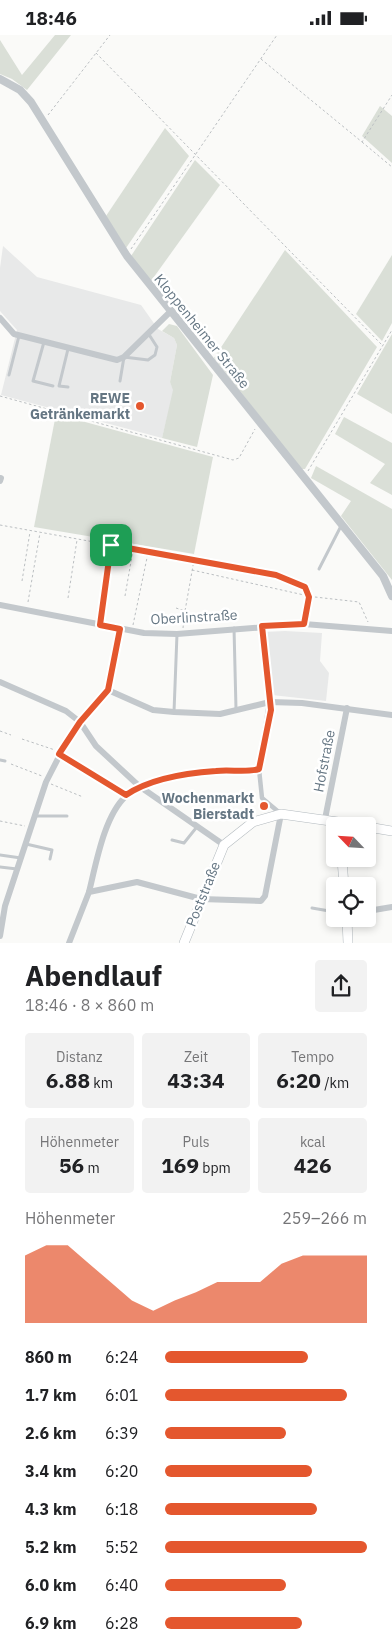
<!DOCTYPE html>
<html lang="de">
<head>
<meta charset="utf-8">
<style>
	body { margin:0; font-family:"IBM Plex Sans",sans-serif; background:#f2f2f2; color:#202124; height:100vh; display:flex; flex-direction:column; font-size:19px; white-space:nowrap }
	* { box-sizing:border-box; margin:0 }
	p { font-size:16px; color:#757577 }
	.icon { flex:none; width:28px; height:28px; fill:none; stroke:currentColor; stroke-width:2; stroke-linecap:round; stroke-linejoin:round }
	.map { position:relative; height:908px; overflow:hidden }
	.drawer { display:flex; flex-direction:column; background:#fff; flex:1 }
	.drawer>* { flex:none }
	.needle { width:32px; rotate:295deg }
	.buttons { position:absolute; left:326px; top:782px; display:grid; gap:10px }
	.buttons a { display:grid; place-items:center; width:50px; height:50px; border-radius:5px; background:#fff; box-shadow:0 2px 8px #0003; font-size:25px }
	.pin { position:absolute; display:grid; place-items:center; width:42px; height:42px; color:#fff; margin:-21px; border-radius:10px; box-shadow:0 2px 8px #0006 }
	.round { display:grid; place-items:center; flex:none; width:52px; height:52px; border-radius:5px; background:#f2f2f2 }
	.head { display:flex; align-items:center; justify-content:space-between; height:85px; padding:0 25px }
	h1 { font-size:28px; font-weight:700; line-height:38px }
	.metrics { display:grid; grid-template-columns:repeat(3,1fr); gap:8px; height:85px; padding:5px 25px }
	.metrics div { display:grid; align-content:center; border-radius:5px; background:#f2f2f2; text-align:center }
	.metrics b { font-size:21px; font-weight:700 }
	.metrics small { font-size:14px; font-weight:400 }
	.metrics p { font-size:14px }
	.chart { height:140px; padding:10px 25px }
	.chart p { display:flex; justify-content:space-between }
	.chart svg { width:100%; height:90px; margin-top:5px; fill:#e4572e; opacity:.7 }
	ul { padding:0 25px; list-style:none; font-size:16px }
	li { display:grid; grid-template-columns:80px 60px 1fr; align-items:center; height:38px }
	li i { height:12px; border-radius:6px; background:#e4572e }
	.status { display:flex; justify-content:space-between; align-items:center; height:35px; padding:0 25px; background:#fff; direction:ltr }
	.status svg { height:14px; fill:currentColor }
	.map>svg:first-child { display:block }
	.built { fill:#e8e9e9 }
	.green { fill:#dadfd7 }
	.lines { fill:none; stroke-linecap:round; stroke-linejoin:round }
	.secondary-casing { stroke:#b3babf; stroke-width:10 }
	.path { stroke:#bbbfc2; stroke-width:1; stroke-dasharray:2.5 2.5; stroke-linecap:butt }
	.service { stroke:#c3c8cc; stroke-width:3 }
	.pedestrian { stroke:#c3c8cc; stroke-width:4.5 }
	.minor { stroke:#c3c8cc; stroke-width:6 }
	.tertiary { stroke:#c3c8cc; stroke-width:8 }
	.secondary { stroke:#fff; stroke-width:9 }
	.route-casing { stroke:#fff; stroke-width:10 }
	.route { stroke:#e4572e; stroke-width:6 }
	.poi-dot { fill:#e4572e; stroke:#fff; stroke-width:2 }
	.labels { text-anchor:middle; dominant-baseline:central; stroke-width:5; stroke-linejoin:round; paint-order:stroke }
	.street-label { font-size:14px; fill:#657683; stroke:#fff }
	.poi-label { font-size:14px; font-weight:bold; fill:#657683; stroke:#fff; text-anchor:end }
</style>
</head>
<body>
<div class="status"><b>18:46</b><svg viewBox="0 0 49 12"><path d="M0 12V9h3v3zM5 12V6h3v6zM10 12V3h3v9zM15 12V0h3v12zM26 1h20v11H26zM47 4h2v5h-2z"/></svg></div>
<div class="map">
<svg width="392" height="908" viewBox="0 0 392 908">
	<rect width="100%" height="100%" fill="#fafaf8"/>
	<!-- built -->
	<g class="built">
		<polygon points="3,211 37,242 141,270 158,294 174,303 177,310 170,347 174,355 162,403 1,360 17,295 0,276 0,233"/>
		<polygon points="285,596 322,598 320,626 329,638 326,666 272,660 265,597"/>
	</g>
	<!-- green -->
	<g class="green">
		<polygon points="55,0 71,0 27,55 12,44 0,39 0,5 22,40"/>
		<polygon points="380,71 392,81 392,128 362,101"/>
		<polygon points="165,93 189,121 126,213 106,181"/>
		<polygon points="195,125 220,150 151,246 131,221"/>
		<polygon points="285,215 377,312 305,434 301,434 214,323"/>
		<polygon points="392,220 392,288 382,306 356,279"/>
		<polygon points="169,289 177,291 213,340 197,412 162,403 173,355 170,347 177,310 174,303 162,296"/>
		<polygon points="392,299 392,379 357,359"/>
		<polygon points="56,379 213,422 194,519 34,492"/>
		<polygon points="344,382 392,408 392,460 370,448 385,429 335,399"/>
		<polygon points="316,431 392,474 392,545 341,481 351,466 311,443"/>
	</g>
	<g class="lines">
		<defs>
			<g id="secondary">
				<polyline points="368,792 392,796"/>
				<polyline points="342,824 344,851"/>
				<polyline points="347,884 348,908"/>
				<polyline points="184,908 224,810 253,787 281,779 366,791"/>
			</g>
		</defs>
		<!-- secondary casing -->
		<use href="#secondary" class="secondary-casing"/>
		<!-- path -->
		<g class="path">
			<polyline points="96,18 383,311"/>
			<polyline points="261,24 362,107 392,60"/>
			<polyline points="48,80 110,0"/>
			<polyline points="362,107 392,132"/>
			<polyline points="131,214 277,0"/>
			<polyline points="0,361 233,425 239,423 255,394"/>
			<polyline points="308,436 392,295"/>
			<polyline points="0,490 266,538"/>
			<polyline points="192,535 304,560"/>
			<polyline points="22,546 30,497"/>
			<polyline points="125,561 133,515"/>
			<polyline points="315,562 359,567 368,587"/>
			<polyline points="68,563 77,505"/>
			<polyline points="28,567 40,498"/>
			<polyline points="176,573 185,576 194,525"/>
			<polyline points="102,582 111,510"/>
			<polyline points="133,590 148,518"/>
			<polyline points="183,593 185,577"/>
			<polyline points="263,599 270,659"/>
			<polyline points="0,696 11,700"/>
			<polyline points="22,704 55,715"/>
			<polyline points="66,723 120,756"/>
			<polyline points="11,729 42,741"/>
			<polyline points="51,749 83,762"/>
			<polyline points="0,786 25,791"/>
		</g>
		<!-- service -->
		<g class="service">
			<polyline points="44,307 33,346 53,351"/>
			<polyline points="9,340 19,301"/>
			<polyline points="120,346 124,322 148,325 155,320 157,312 148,298"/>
			<polyline points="68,352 59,351 68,314"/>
			<polyline points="319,534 341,491"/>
			<polyline points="271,539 305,552 309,562 304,589"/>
			<polyline points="234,593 236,674"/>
			<polyline points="174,677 177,599"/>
			<polyline points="0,725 5,726"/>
			<polyline points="34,781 67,781"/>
			<polyline points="172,805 184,808 196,793"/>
			<polyline points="26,809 52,815 50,824"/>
			<polyline points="0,820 21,823"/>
			<polyline points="0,832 17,834"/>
			<polyline points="312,873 335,877"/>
		</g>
		<!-- pedestrian -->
		<polyline class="pedestrian" points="259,734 262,763 281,779"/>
		<!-- minor -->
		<g class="minor">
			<polyline points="0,283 14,299 117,325 124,322 171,276"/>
			<polyline points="0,446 1,443"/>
			<polyline points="0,570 144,598 177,599 304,589 392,596"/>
			<polyline points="0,647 66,676 80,687 96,711 139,751 224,810"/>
			<polyline points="108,655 153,675 174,677 220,679 270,667 302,668 392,680"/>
			<polyline points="325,784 347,673"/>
			<path d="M89,857C96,829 104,781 126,761C144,744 192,737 217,736C231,735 245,737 259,734L270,667"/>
			<polyline points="368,876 392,872"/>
			<polyline points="0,901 5,871 46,747 67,706 80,687 108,655 119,594"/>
			<polyline points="69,908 89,857 137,847 201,864 261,866 265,861 281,779"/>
		</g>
		<!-- tertiary -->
		<polyline class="tertiary" points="0,44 20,55 31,67 127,221 383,541 392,561"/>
		<!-- secondary -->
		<use href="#secondary" class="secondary"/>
	</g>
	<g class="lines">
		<defs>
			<path id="route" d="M111,510L276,540L305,552L309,562L304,589L262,591L271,675L259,734C245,738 230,734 216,736C186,738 151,743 126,760L59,719L80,687L108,655L120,594L100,590Z"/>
		</defs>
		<!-- route casing -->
		<use href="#route" class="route-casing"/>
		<!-- route -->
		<use href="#route" class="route"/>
	</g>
	<!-- markers -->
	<g class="poi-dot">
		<circle cx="140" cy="371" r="5"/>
		<circle cx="264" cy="771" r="5"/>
	</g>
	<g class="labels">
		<!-- street labels -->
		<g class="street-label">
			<text transform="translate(202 296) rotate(51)">Kloppenheimer Straße</text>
			<text transform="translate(194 582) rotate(-3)">Oberlinstraße</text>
			<text transform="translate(324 726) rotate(-79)">Hofstraße</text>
			<text transform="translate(203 859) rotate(-68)">Poststraße</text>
		</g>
		<!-- poi labels -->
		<g class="poi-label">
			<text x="130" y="363">REWE<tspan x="130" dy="16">Getränkemarkt</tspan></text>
			<text x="254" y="763">Wochenmarkt<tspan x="254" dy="16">Bierstadt</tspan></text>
		</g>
	</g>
</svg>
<div class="buttons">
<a><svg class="needle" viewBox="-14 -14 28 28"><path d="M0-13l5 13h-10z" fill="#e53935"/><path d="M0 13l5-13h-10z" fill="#757577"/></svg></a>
<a><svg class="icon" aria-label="locate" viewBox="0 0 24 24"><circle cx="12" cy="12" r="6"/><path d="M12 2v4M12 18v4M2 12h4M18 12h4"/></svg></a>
</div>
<div class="pin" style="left:111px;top:510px;background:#1e9e55"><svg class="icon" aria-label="arrive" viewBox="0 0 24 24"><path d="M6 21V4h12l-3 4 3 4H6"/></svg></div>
</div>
<section class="drawer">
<div class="head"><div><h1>Abendlauf</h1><p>18:46 · 8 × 860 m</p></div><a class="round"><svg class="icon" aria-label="share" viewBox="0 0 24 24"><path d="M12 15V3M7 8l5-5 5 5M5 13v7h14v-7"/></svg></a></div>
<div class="metrics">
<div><p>Distanz</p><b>6.88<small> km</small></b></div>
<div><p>Zeit</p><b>43:34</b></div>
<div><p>Tempo</p><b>6:20<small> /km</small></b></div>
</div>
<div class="metrics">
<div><p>Höhenmeter</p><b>56<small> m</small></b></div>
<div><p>Puls</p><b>169<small> bpm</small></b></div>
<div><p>kcal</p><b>426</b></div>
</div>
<div class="chart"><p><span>Höhenmeter</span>259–266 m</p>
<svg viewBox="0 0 160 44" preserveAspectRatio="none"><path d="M0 44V11L10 6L20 6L30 15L40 24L50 33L60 38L70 33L80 29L90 24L100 24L110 24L120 15L130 11L140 11L150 11L160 11V44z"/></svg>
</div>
<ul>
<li><b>860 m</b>6:24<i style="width:71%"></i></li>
<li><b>1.7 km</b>6:01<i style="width:90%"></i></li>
<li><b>2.6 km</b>6:39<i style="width:60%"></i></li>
<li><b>3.4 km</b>6:20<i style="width:73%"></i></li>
<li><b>4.3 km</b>6:18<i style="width:75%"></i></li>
<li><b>5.2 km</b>5:52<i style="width:100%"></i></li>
<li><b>6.0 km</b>6:40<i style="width:60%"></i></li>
<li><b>6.9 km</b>6:28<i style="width:68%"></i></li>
</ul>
</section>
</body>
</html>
